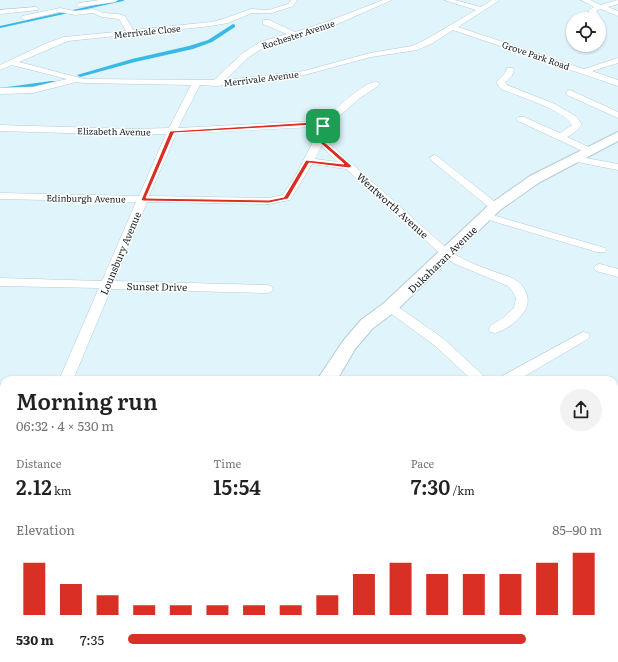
<!DOCTYPE html>
<html lang="en">
<head>
<meta charset="utf-8">
<style>
	body { margin:0; font-family:Literata,serif; background:#f2f2f2; color:#222; height:100vh; display:flex; flex-direction:column; font-size:15px; white-space:nowrap }
	* { box-sizing:border-box; margin:0 }
	p { font-size:13px; color:#767676 }
	.icon { flex:none; width:22px; height:22px; fill:none; stroke:currentColor; stroke-width:2; stroke-linecap:round; stroke-linejoin:round }
	.map { position:relative; flex:1; overflow:hidden }
	.panel { position:absolute; left:0px; top:376px; width:618px; height:286px; display:flex; flex-direction:column; background:#fff; border-radius:12px 12px 0 0; box-shadow:0 1px 3px #0004 }
	.panel>* { flex:none }
	.buttons { position:absolute; left:566px; top:12px; display:grid; gap:8px }
	.buttons a { display:grid; place-items:center; width:40px; height:40px; border-radius:50%; background:#fff; box-shadow:0 1px 3px #0004; font-size:20px }
	.pin { position:absolute; display:grid; place-items:center; width:34px; height:34px; color:#fff; margin:-17px; border-radius:8px; box-shadow:0 2px 6px #0006 }
	.round { display:grid; place-items:center; flex:none; width:42px; height:42px; border-radius:21px; background:#f2f2f2 }
	.head { display:flex; align-items:center; justify-content:space-between; height:68px; padding:0 16px }
	h1 { font-size:22px; font-weight:600; line-height:30px }
	.figures { display:grid; grid-template-columns:repeat(3,1fr); gap:6px; height:68px; padding:4px 16px }
	.figures div { display:grid; align-content:center }
	.figures b { font-size:20px; font-weight:600 }
	.figures small { font-size:11px; font-weight:400 }
	.figures p { font-size:11px }
	.chart { height:112px; padding:8px 16px }
	.chart p { display:flex; justify-content:space-between }
	.chart svg { width:100%; height:72px; margin-top:4px; stroke:#d93025; stroke-width:6 }
	ul { padding:0 16px; list-style:none; font-size:13px }
	li { display:grid; grid-template-columns:64px 48px 1fr; align-items:center; height:30px }
	li i { height:10px; border-radius:5px; background:#d93025 }
	.map>svg:first-child { display:block }
	.lines { fill:none; stroke-linecap:round; stroke-linejoin:round }
	.stream { stroke:#39bae4; stroke-width:2 }
	.canal { fill:#39bae4; fill-rule:evenodd }
	.street-casing { stroke:#b3ccd6; stroke-width:1 }
	.secondary-casing { stroke:#b3ccd6; stroke-width:2 }
	.street { fill:#fff; fill-rule:evenodd }
	.secondary { fill:#fff; fill-rule:evenodd }
	.route { fill:#d93025; stroke:#fff; fill-rule:evenodd }
	.labels { text-anchor:middle; dominant-baseline:central; stroke-width:3; stroke-linejoin:round; paint-order:stroke }
	.far-street-label { font-size:9px; fill:#172024; stroke:#fff }
	.street-label { font-size:10px; fill:#172024; stroke:#fff }
</style>
</head>
<body>
<div class="map">
<svg width="618" height="662" viewBox="0 0 618 662">
	<rect width="100%" height="100%" fill="#e0f4fc"/>
	<g class="lines">
		<!-- stream -->
		<polyline class="stream" points="0,27 123,0"/>
		<!-- canal -->
		<g class="canal">
			<polygon points="233,24 235,25 235,27 212,42 193,49 135,62 80,77 77,75 132,59 189,46 208,40"/>
			<polygon points="51,81 54,81 54,85 0,92 0,88"/>
		</g>
		<defs>
			<g id="street">
				<polygon points="100,0 118,0 115,2 79,7 76,5 79,3"/>
				<path d="M291,0H297L293,6L272,13H252L228,23L211,26L68,41L19,62L84,79L214,80L243,53L260,42L287,34L263,24V20H269L295,32L329,21L383,0H392L335,25L266,46L249,57L225,80L304,71L370,53L412,46L425,40L476,10L444,0H455L481,7L492,0H500L458,27L584,69L618,58V63L592,71L618,80V86L453,30L431,44L417,50L371,57L304,75L216,86L200,85L178,128L314,121L321,123C331,114 365,79 378,82L379,84L378,86L360,98L328,126L330,128L324,139L451,252C466,262 482,267 498,273C504,275 511,277 516,280C526,287 532,301 524,312C518,321 506,330 495,333L490,332L489,329L490,326L504,317L514,308L516,298L513,292L508,286L453,263L443,256L346,169L312,164L290,200L269,204L147,202L114,281L267,285L271,286L273,289L271,292L267,293L111,289L73,380H59L99,288L0,286V278L102,281L136,202L0,199V193L139,196L166,134L133,135L0,131V125L133,129L169,128L191,85L84,83L76,82L33,93L0,94V88L33,87L67,79L12,65L0,70V65L47,43L64,37L126,31L119,19L102,17L93,13L75,15L60,12L25,20L21,18L22,16L60,8L75,11L94,9L103,13L118,14L125,16L133,30L211,22L223,19L251,9L269,10L288,4ZM314,127L320,128L297,173L283,195L269,198L149,196L176,134ZM321,146L338,162L315,159Z"/>
				<polygon points="581,0 590,0 601,5 618,0 618,4 608,7 618,11 618,16 601,9 596,11 601,17 600,19 591,19 593,17 588,11 594,7"/>
				<polygon points="36,7 38,8 38,10 0,14 0,10"/>
				<path d="M507,68H513L514,70L512,76L505,82L507,85L555,104L577,117L582,125L574,133L567,137L593,149L595,151L593,153H587L518,121L516,119L518,117H524L560,133L572,125C566,111 516,95 501,89L496,82L505,73Z"/>
				<polygon points="570,90 618,112 618,118 567,95 566,93 567,91"/>
				<polygon points="434,155 437,156 499,205 500,207 499,209 491,209 431,160 429,158"/>
				<polygon points="575,156 618,164 618,170 572,161 570,159 572,157"/>
				<polygon points="486,213 605,248 607,250 605,252 597,252 482,218 481,216"/>
				<polygon points="600,264 618,269 618,277 596,271 594,268 596,265"/>
				<polygon points="390,303 394,304 444,339 488,380 472,380 434,345 386,310 384,307 386,304"/>
				<polygon points="583,332 588,333 590,336 588,339 518,380 500,380 502,376"/>
				<polygon points="618,438 618,452 614,453 614,439"/>
				<polygon points="614,487 618,489 618,505 614,503"/>
				<polygon points="4,519 4,541 0,542 0,520"/>
				<polygon points="618,605 618,625 614,627 614,607"/>
				<polygon points="462,658 483,658 485,662 464,662"/>
				<polygon points="546,658 572,658 570,662 544,662"/>
			</g>
			<g id="secondary">
				<polygon points="618,132 618,141 540,182 500,210 396,311 373,328 355,349 337,380 317,380 343,341 361,320 384,303 490,204 530,176"/>
				<polygon points="121,658 149,658 148,662 120,662"/>
			</g>
		</defs>
		<!-- street casing -->
		<use href="#street" class="street-casing"/>
		<!-- secondary casing -->
		<use href="#secondary" class="secondary-casing"/>
		<!-- street -->
		<use href="#street" class="street"/>
		<!-- secondary -->
		<use href="#secondary" class="secondary"/>
	</g>
	<!-- route -->
	<path class="route" d="M314,122L325,125L327,128L322,140L352,166L349,168L309,163L288,199L269,203L143,201L141,200L170,131ZM314,125L323,128L318,141L344,164L306,160L284,197L269,200L146,198L174,133Z"/>
	<g class="labels">
		<!-- far-street labels -->
		<g class="far-street-label">
			<text transform="translate(147 31) rotate(-6)">Merrivale Close</text>
			<text transform="translate(298 34) rotate(-18)">Rochester Avenue</text>
			<text transform="translate(536 55) rotate(19)">Grove Park Road</text>
			<text transform="translate(261 78) rotate(-7)">Merrivale Avenue</text>
			<text transform="translate(114 131) rotate(1)">Elizabeth Avenue</text>
			<text transform="translate(86 198) rotate(1)">Edinburgh Avenue</text>
		</g>
		<!-- street labels -->
		<g class="street-label">
			<text transform="translate(393 205) rotate(42)">Wentworth Avenue</text>
			<text transform="translate(120 253) rotate(-67)">Lounsbury Avenue</text>
			<text transform="translate(442 259) rotate(-44)">Dukaharan Avenue</text>
			<text transform="translate(157 286) rotate(1)">Sunset Drive</text>
		</g>
	</g>
</svg>
<div class="buttons">
<a><svg class="icon" aria-label="locate" viewBox="0 0 24 24"><circle cx="12" cy="12" r="6"/><path d="M12 2v4M12 18v4M2 12h4M18 12h4"/></svg></a>
</div>
<div class="pin" style="left:323px;top:126px;background:#1e9e55"><svg class="icon" aria-label="arrive" viewBox="0 0 24 24"><path d="M6 21V4h12l-3 4 3 4H6"/></svg></div>
<section class="panel">
<div class="head"><div><h1>Morning run</h1><p>06:32 · 4 × 530 m</p></div><a class="round"><svg class="icon" aria-label="share" viewBox="0 0 24 24"><path d="M12 15V3M7 8l5-5 5 5M5 13v7h14v-7"/></svg></a></div>
<div class="figures">
<div><p>Distance</p><b>2.12<small> km</small></b></div>
<div><p>Time</p><b>15:54</b></div>
<div><p>Pace</p><b>7:30<small> /km</small></b></div>
</div>
<div class="chart"><p><span>Elevation</span>85–90 m</p>
<svg viewBox="0 0 160 44" preserveAspectRatio="none"><path d="M5 44V12M15 44V25M25 44V32M35 44V38M45 44V38M55 44V38M65 44V38M75 44V38M85 44V32M95 44V19M105 44V12M115 44V19M125 44V19M135 44V19M145 44V12M155 44V6"/></svg>
</div>
<ul>
<li><b>530 m</b>7:35<i style="width:84%"></i></li>
</ul>
</section>
</div>
</body>
</html>
